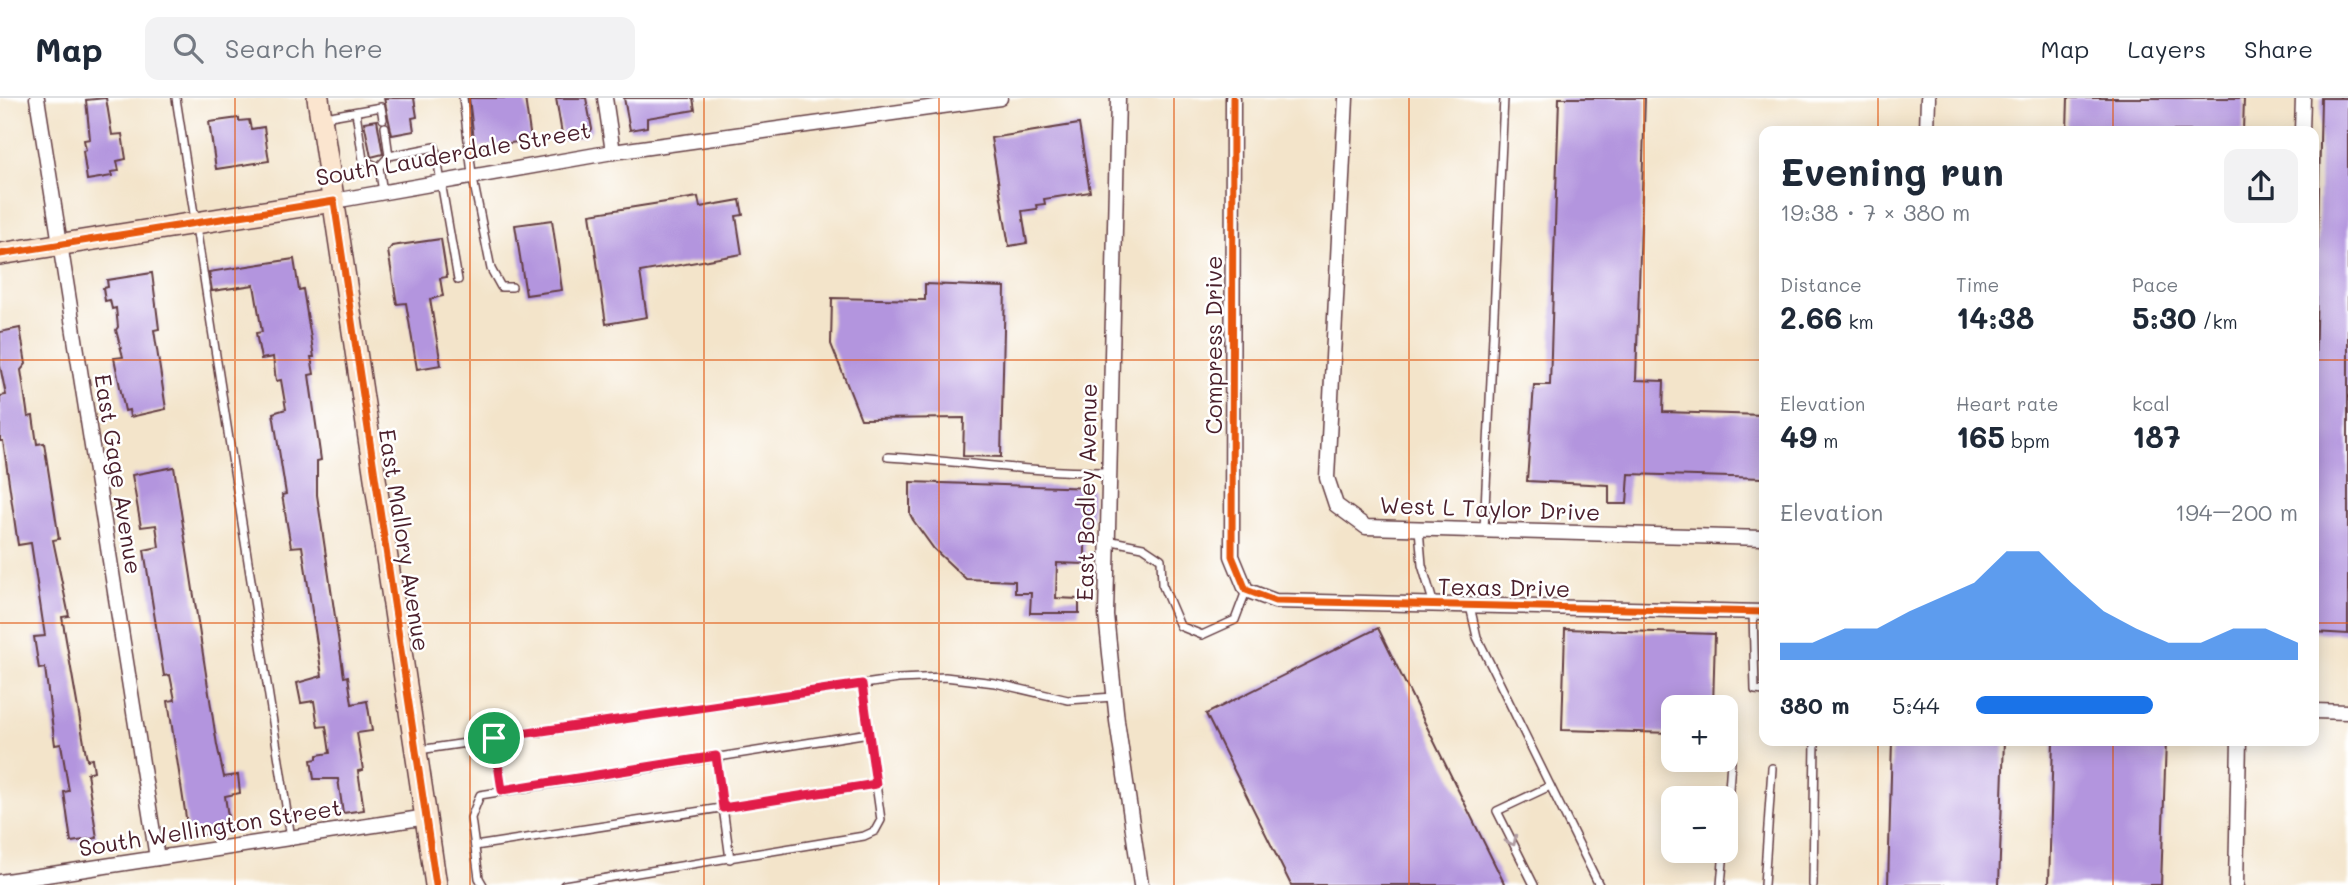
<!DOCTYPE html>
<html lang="en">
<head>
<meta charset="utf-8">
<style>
	body { margin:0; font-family:Mali,sans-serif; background:#f2f2f3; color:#1f2937; height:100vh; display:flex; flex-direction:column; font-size:26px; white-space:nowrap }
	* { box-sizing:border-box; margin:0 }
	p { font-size:23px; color:#747a83 }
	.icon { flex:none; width:38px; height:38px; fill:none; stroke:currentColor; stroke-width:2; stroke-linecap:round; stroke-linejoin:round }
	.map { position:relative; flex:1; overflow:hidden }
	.panel { position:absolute; left:1759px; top:28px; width:560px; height:620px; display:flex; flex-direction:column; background:#fff; border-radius:14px; box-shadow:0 4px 18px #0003 }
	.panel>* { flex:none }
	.controls { position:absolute; left:1661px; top:597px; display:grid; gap:14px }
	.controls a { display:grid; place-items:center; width:77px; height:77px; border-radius:14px; background:#fff; box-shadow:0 4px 18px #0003; font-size:35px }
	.pin { position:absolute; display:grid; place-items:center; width:60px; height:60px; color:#fff; margin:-30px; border:4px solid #fff; border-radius:50%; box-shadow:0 2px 7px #0007 }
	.round { display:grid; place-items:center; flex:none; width:74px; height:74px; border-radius:14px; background:#f2f2f3 }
	.head { display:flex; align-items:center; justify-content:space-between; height:119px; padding:0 21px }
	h1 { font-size:38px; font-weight:700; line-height:52px }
	.stats { display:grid; grid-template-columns:repeat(3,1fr); gap:10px; height:119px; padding:7px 21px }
	.stats div { display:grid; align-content:center }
	.stats b { font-size:30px; font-weight:700 }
	.stats small { font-size:19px; font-weight:400 }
	.stats p { font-size:19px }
	.chart { height:196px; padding:14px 21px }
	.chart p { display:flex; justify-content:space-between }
	.chart svg { width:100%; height:126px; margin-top:7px; fill:#1a73e8; opacity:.7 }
	ul { padding:0 21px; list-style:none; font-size:23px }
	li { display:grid; grid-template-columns:112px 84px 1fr; align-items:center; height:52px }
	li i { height:18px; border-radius:9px; background:#1a73e8 }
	header { display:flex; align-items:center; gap:42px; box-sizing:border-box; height:98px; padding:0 35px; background:#fff; border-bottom:2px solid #e0e1e3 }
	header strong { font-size:33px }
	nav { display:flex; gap:38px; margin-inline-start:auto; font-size:24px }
	.search { width:490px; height:63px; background:#f2f2f3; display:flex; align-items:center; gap:18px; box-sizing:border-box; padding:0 24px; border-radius:14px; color:#747a83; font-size:26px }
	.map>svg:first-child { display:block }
	.building { fill:#b395de }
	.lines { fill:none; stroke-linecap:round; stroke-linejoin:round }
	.lane-casing { stroke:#633d43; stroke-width:10 }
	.street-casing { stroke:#633d43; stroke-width:17 }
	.secondary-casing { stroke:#633d43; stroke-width:24 }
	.lane { stroke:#fff; stroke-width:7 }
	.street { stroke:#fff; stroke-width:14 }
	.secondary { stroke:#fbe5cf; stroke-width:21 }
	.cycleway-casing { stroke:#fff; stroke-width:11 }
	.cycleway { stroke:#e8590c; stroke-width:7 }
	.oneway { stroke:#ae9aa0 }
	.route-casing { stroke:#fff; stroke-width:14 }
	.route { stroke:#e11d48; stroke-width:9 }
	.grid { fill:none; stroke:#e0560e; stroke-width:2; stroke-opacity:0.55 }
	.labels { text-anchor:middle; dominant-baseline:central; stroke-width:5; stroke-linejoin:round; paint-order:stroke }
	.street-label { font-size:23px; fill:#4a1f2b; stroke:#fff }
</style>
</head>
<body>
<header>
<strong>Map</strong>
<div class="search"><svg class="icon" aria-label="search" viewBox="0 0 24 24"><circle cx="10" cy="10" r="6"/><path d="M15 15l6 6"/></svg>Search here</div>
<nav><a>Map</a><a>Layers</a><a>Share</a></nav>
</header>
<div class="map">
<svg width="2348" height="787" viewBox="0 0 2348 787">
	<rect width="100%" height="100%" fill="#fff"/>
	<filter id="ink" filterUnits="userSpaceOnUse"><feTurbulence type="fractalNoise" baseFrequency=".0143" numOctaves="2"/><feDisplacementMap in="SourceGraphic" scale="14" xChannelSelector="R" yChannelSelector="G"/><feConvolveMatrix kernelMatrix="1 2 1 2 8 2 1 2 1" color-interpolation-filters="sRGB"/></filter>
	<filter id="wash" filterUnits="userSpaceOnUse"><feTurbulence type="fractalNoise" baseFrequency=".00686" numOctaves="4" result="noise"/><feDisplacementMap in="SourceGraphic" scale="28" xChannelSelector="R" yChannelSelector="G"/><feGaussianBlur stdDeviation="1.57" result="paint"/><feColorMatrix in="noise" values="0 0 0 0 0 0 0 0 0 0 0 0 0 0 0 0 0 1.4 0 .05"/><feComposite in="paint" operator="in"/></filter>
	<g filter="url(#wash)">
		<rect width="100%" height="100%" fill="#f3e4ca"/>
		<g id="blocks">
			<!-- building -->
			<g class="building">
				<polygon points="106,0 112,37 122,36 126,61 117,63 119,73 111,74 112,78 87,82 83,53 86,52 84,42 90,41 86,2"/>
				<polygon points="384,0 414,0 417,19 412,20 414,33 392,37"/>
				<polygon points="469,0 525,0 531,42 475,50"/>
				<polygon points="556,0 586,0 592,31 587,38 563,42"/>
				<polygon points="624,0 693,0 695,12 647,20 647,29 630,32"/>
				<polygon points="1559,0 1645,0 1636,282 1664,283 1663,314 1764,317 1764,380 1629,376 1627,406 1609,406 1609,387 1527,383 1534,287 1550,287"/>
				<polygon points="2068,0 2244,0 2243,33 2067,33"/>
				<polygon points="2321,0 2348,0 2348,536 2314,534 2314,318"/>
				<polygon points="239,20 239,23 249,22 251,31 264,29 269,63 216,71 209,24"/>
				<polygon points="377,22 383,56 371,59 364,24"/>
				<polygon points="1079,26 1090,94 1044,101 1045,106 1036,107 1037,111 1022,113 1027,145 1009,148 991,40"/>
				<polygon points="698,99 700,109 740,102 743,117 736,118 742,156 640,174 647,219 606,226 590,116"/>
				<polygon points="552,122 562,192 526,197 515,127"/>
				<polygon points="441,141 447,179 440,180 443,198 430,201 441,267 417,271 406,205 397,206 388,153 392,148"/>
				<polygon points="294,161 299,192 303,191 314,259 311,259 314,276 309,277 321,362 317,363 317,397 344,579 348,578 352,606 367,603 372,633 357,635 363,672 358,673 364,712 343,715 338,681 314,681 311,662 317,661 317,657 330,655 326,628 318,629 314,603 301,605 297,585 322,578 302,448 291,449 282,397 286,396 273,315 286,311 281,282 276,283 273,259 261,261 256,235 262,234 254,187 212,193 209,174"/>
				<polygon points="152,175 159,231 154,232 166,311 130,319 129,312 125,313 114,260 123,259 116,232 118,229 116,210 112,211 110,202 105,203 103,190 108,189 107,182"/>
				<polygon points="925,186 1005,189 1001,359 963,358 964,320 861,321 831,246 832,200 925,202"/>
				<polygon points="20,230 26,266 21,272 28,319 33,318 37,346 44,345 59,441 53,442 69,518 62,519 87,662 92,661 94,673 87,675 97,740 71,744 64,694 69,693 61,646 55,647 45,570 39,571 34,539 45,538 31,445 18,447 3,343 0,343 0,298 6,297 0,268 0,234"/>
				<polygon points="174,369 217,647 224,679 238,677 240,695 225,698 230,733 189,739 168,603 175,602 170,577 164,578 144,452 159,449 156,427 141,429 132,377"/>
				<polygon points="910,384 1092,390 1092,422 1085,422 1085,466 1057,465 1056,500 1079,501 1079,515 1030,515 1031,495 1015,495 1015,483 966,481 934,451 913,422 910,416"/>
				<polygon points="1378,530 1505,787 1291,787 1206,616"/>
				<polygon points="1565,531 1715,536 1713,609 1673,609 1673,635 1562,632"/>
				<polygon points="1892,642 2004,642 1999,787 1888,787"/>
				<polygon points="2053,642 2166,642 2161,787 2049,787"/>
			</g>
		</g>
	</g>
	<g filter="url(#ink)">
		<use href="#blocks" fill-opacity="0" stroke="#633d43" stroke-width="2"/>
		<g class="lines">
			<defs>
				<g id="lane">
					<polyline points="176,0 291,740"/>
					<polyline points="463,0 472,76 491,171 501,189 512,189"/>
					<polyline points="356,14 363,62 379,69"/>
					<polyline points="325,19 381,9 383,21"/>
					<polyline points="389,58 435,49 458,182"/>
					<polyline points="383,94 379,69 389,58 385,29"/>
					<path d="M888,359C962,363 1034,375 1109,374"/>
					<polyline points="1419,431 1422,467 1434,507"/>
					<polyline points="1484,432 1504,0"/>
					<polyline points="1107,442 1143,449 1161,461 1162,486 1180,528 1202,537 1235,522 1246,493"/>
					<polyline points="1470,508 1477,539 1599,787"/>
					<polyline points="1753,514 1755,592 1764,593"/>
					<polyline points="494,640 502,692"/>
					<polyline points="419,652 898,581 945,579 995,585 1068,602 1114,599"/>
					<polyline points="716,658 730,761"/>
					<polyline points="1726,734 1731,663"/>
					<polyline points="475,748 876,686"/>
					<polyline points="483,787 479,780 471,720 480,697 869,635"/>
					<polyline points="564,787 864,738 875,733 881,722 862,586"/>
					<polyline points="1534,787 1497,713 1550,688"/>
					<polyline points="1721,787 1724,752"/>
					<polyline points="1764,787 1772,670"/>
					<polyline points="1813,787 1815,642"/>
				</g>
				<g id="street">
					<polyline points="37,0 157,760"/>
					<polyline points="605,0 613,54"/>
					<polyline points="1118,0 1106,517 1117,623 1141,787"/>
					<polyline points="1233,0 1232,458 1246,492 1275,503 1764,514"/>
					<polyline points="1346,0 1327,380 1336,407 1366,429 1764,440"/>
					<polyline points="1927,33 1928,0"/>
					<polyline points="2302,33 2303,0"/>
					<polyline points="334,103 613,54 1000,0"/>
					<polyline points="2314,613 2348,614"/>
					<polyline points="0,784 427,719"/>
					<polyline points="2236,787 2239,642"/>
				</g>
				<g id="secondary">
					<polyline points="318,0 436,787"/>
					<polyline points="0,156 334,103"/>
				</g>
			</defs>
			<!-- lane casing -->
			<use href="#lane" class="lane-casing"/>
			<!-- street casing -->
			<use href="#street" class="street-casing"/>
			<!-- secondary casing -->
			<use href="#secondary" class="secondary-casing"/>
			<!-- lane -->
			<use href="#lane" class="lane"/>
			<!-- street -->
			<use href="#street" class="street"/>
			<!-- secondary -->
			<use href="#secondary" class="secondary"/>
			<defs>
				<g id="cycleway">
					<polyline points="1233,0 1232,458 1246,492 1275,503 1764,514"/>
					<polyline points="0,156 334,103 436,787"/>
				</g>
			</defs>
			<!-- cycleway casing -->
			<use href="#cycleway" class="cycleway-casing"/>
			<!-- cycleway -->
			<use href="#cycleway" class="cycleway"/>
		</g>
		<!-- one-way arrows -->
		<defs><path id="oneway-chevron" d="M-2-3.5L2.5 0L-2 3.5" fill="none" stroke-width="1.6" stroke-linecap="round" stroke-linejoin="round" transform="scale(1.75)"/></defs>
		<use class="oneway" href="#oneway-chevron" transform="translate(1512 743) rotate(63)"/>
	</g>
	<g class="lines" filter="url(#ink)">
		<defs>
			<polygon id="route" points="862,586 876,686 723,710 716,658 502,692 494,640"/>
		</defs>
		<!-- route casing -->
		<use href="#route" class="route-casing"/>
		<!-- route -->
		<use href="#route" class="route"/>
	</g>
	<!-- grid -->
	<path class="grid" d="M235,0V787M470,0V787M704,0V787M939,0V787M1174,0V787M1409,0V787M1644,0V787M1878,0V33M2113,0V33M0,262H1764M2314,262H2348M0,525H1764M2314,525H2348M1878,642V787M2113,642V787"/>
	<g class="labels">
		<!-- street labels -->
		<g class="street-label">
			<text transform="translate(453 55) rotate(-10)">South Lauderdale Street</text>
			<text transform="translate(1213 247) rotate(-90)">Compress Drive</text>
			<text transform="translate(119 376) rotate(81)">East Gage Avenue</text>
			<text transform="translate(1086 394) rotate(-89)">East Bodley Avenue</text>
			<text transform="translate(1490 410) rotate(2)">West L Taylor Drive</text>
			<text transform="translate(405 442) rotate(81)">East Mallory Avenue</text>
			<text transform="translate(1504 489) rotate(1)">Texas Drive</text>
			<text transform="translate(210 729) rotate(-9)">South Wellington Street</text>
		</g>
	</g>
</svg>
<div class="controls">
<a>+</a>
<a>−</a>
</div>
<div class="pin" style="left:494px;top:640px;background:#1e9e55"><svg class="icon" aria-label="arrive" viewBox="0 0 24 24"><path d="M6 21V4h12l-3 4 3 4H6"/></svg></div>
<section class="panel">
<div class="head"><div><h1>Evening run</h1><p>19:38 · 7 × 380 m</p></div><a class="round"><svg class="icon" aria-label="share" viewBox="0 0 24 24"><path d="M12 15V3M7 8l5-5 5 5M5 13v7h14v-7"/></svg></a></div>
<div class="stats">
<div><p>Distance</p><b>2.66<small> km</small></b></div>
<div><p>Time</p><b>14:38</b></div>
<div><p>Pace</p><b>5:30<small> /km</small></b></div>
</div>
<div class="stats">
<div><p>Elevation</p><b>49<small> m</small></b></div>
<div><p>Heart rate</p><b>165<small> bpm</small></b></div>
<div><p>kcal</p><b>187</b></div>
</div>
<div class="chart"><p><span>Elevation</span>194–200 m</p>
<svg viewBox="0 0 160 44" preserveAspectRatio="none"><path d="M0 44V38L10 38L20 33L30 33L40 27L50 22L60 17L70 6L80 6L90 17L100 27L110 33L120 38L130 38L140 33L150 33L160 38V44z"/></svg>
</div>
<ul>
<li><b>380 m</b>5:44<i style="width:55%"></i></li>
</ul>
</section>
</div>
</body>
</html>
